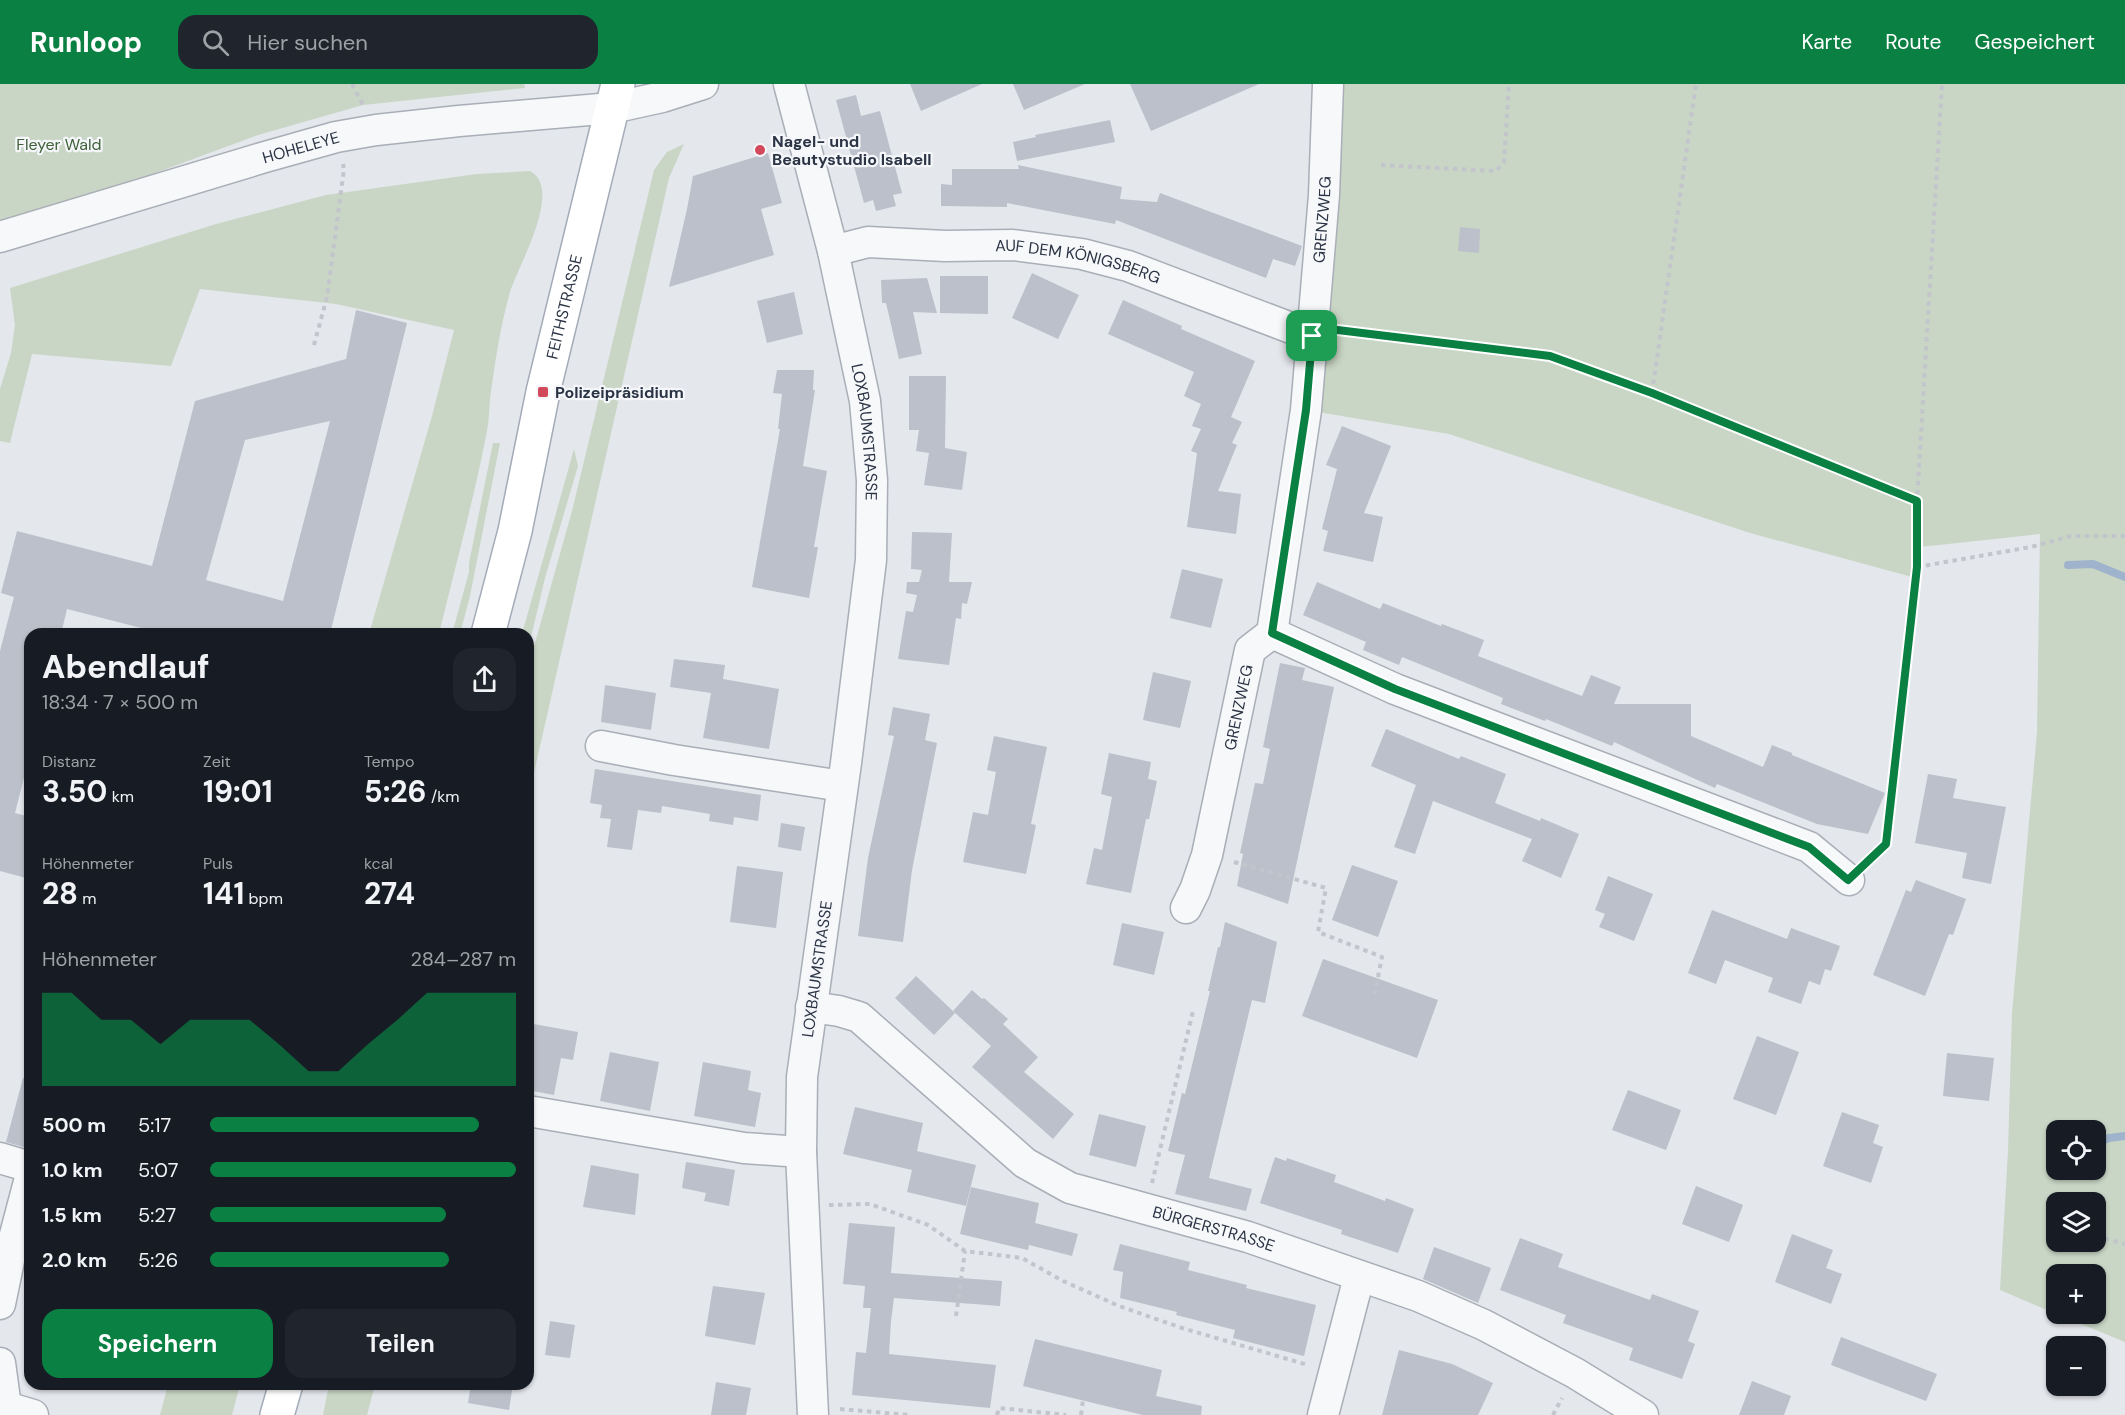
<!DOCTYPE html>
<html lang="de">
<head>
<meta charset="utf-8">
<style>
	body { margin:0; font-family:"DM Sans",sans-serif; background:#20242c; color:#f1f3f6; height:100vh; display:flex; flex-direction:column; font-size:22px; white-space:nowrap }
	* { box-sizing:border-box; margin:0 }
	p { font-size:20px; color:#9ea1a6 }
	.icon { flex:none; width:33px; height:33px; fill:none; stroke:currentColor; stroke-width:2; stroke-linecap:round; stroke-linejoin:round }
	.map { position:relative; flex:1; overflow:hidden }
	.drawer { position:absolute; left:24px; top:544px; width:510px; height:762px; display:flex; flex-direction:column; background:#171b24; border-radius:18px; box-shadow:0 2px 4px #0004 }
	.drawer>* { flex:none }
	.fabs { position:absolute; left:2046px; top:1036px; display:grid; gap:12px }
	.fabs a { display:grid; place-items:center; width:60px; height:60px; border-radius:12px; background:#171b24; box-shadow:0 2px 4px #0004; font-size:30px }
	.pin { position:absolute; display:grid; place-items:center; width:51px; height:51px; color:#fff; margin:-26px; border-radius:12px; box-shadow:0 3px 9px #0006 }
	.round { display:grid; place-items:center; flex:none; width:63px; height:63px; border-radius:18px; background:#20242c }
	.headline { display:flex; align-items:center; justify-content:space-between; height:102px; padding:0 18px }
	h1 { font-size:33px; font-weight:700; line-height:45px }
	.stats { display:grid; grid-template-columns:repeat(3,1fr); gap:9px; height:102px; padding:6px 18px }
	.stats div { display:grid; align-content:center }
	.stats b { font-size:30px; font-weight:700 }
	.stats small { font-size:16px; font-weight:400 }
	.stats p { font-size:16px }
	.chart { height:168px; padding:12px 18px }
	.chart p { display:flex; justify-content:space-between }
	.chart svg { width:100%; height:108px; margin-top:6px; fill:#0b8043; opacity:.7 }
	.button { display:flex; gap:12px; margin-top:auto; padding:12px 18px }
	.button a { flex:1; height:69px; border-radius:18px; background:#0b8043; color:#fff; font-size:24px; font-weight:700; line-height:69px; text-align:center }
	.button a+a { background:#20242c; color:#f1f3f6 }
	ul { padding:0 18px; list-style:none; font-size:20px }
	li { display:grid; grid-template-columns:96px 72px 1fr; align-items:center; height:45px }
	li i { height:15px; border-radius:8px; background:#0b8043 }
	header { display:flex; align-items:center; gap:36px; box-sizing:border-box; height:84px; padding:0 30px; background:#0b8043; color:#fff }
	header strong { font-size:28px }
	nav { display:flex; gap:33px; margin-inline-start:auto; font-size:21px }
	.search { width:420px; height:54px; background:#20242c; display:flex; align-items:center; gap:15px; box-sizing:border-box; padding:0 21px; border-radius:18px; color:#9ea1a6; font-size:22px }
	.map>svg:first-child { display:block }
	.green { fill:#c9d6c5; fill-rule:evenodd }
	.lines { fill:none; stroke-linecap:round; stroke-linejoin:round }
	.stream { stroke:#9fb4cc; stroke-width:8 }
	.building { fill:#bbc0ca; fill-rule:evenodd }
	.minor-casing { stroke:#a9aeb7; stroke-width:33 }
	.major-casing { stroke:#a3abb8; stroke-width:36 }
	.path { stroke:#c2c5cb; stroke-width:4; stroke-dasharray:4.5 4.5; stroke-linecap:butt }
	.minor { stroke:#f7f8fa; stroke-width:30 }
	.major { stroke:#fff; stroke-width:33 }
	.route-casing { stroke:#fff; stroke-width:12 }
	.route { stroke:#0b8043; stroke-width:8 }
	.poi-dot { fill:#d1495b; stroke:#f4f6f9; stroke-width:2 }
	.labels { text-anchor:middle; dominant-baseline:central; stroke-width:4.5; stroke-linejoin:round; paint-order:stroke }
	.poi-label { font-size:16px; font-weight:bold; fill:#2b3445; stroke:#f4f6f9; text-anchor:start }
	.park-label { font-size:16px; fill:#3f6138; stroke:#f4f6f9 }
	.street-label { font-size:16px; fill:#2b3445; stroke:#f4f6f9 }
</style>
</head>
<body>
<header>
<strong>Runloop</strong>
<div class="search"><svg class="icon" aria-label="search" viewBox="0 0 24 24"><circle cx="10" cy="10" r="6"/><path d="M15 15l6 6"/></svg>Hier suchen</div>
<nav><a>Karte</a><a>Route</a><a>Gespeichert</a></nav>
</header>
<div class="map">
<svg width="2125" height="1331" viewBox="0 0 2125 1331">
	<rect width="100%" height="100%" fill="#e4e7ec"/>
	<!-- green -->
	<g class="green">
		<polygon points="0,0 524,0 525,4 363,21 258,51 96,111 0,140"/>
		<path d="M1340,0H2125V1258L2057,1230H2096V1191H2056V1230L2000,1206L2008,1067L2012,929L2037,648L2040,450L1911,464L1912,493L1750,449L1449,350L1318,328ZM2056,1047H2096V1086H2056ZM2056,1119H2096V1158H2056Z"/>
		<polygon points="684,60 669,94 528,715 528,584 572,427 654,86 667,68"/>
		<path d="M530,87C564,105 518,182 510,208C500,243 495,279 490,315C489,326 489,337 487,347C474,415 455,483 439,550H369L432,332L454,246L336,220L200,205L171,282L32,270L10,359L0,357V305L11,269L15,241L10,204L216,140L326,111L477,90Z"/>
		<polygon points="493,359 500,359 470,512 460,550 452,550 469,488 469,479"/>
		<polygon points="574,365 578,382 545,494 528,566 528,550 522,550"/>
		<polygon points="168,1301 168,1300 240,1301 232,1331 160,1331"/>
		<polygon points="329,1301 375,1301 367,1331 323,1331"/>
	</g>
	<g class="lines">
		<!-- stream -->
		<g class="stream">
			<polyline points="2068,481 2093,480 2125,493"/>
			<polyline points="2096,1059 2109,1054 2125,1052"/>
			<polyline points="2055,1074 2056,1073"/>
		</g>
	</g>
	<!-- building -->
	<g class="building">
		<polygon points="910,0 982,0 921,27"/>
		<polygon points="1013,0 1085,0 1024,26"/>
		<polygon points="1130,0 1259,0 1151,47"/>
		<polygon points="856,11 861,32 880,27 902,109 893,111 896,122 876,127 873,116 864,119 836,16"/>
		<polygon points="1110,36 1115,58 1017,77 1013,58 1036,53 1035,51"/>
		<polygon points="768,69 782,119 761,125 774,171 669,203 687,125 693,92"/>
		<polygon points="1018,81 1122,103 1120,115 1157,118 1160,109 1302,162 1295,182 1273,175 1266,194 1116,136 1115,140 1007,119 1007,123 941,122 941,100 952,101 952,85 1019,85"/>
		<polygon points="1460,143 1480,145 1479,169 1458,167"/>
		<polygon points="1032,189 1079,211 1058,255 1012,234"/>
		<polygon points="940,192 988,192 988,230 940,229"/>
		<polygon points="927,194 937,229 913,228 922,270 899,275 886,219 882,219 881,196"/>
		<polygon points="794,208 803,250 767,259 757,217"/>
		<polygon points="1123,216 1182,242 1181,245 1255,277 1231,333 1242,338 1232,359 1237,361 1218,407 1241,410 1236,450 1187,443 1197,369 1191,367 1201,345 1192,342 1201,320 1184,312 1194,288 1108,250"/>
		<path d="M356,226L407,239L330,550H153V547L67,525L61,550H30V670L15,729L30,733V795L0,787V567L14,513L1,509L17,447L152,482L195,317L346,275ZM330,337L283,517L206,496L245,356Z"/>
		<polygon points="777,286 814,286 813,306 815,306 803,382 827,387 814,463 818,463 809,514 752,503 780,345 778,345 782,310 773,309"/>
		<polygon points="909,292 946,292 945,364 967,368 962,406 924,401 929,369 916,367 919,346 909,346"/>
		<polygon points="1342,342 1391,362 1364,429 1383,433 1373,478 1323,467 1328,447 1322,445 1337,385 1326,381"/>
		<polygon points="912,448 952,449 949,498 972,498 967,520 962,519 961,535 956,534 949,581 898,575 906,527 913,528 917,511 906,509 907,498 919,498 922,486 911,485"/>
		<polygon points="1182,485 1223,495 1211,544 1170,534"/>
		<polygon points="1317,498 1380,525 1383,519 1441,542 1442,540 1484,556 1478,572 1582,612 1591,591 1621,603 1614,620 1691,620 1691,652 1763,683 1772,661 1792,669 1792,671 1885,709 1868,750 1817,740 1717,700 1715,704 1614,658 1612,662 1546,635 1545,637 1501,620 1503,614 1402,573 1399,581 1363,566 1366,558 1303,531"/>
		<polygon points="674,575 725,581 723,595 779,605 769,665 703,654 711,609 670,603"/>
		<polygon points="1280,579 1305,584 1302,596 1334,603 1288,820 1237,802 1243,770 1240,769 1255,699 1263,700 1270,665 1263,663"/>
		<polygon points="1153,588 1191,597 1180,644 1143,636"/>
		<polygon points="605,601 656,609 651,646 601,638"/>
		<polygon points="893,623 930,630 925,656 937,659 912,786 903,858 858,852 868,774 894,652 888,651"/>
		<polygon points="1386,645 1459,675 1461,672 1506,690 1495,719 1540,737 1541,734 1579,750 1561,794 1522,777 1532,755 1433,717 1415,770 1394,763 1416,701 1371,682"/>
		<polygon points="994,652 1047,663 1031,740 1036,741 1026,790 963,778 973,728 988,731 996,688 987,686"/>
		<polygon points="1109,669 1151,678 1148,695 1157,697 1149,735 1146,735 1131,809 1086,800 1094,764 1102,766 1112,713 1101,710"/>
		<polygon points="595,685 761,711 758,737 734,733 733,741 709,737 710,730 662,722 661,729 638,726 632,766 607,763 611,735 600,734 602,721 590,719"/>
		<polygon points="1928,690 1957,695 1953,714 2006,723 1991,800 1962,794 1967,769 1915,759"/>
		<polygon points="781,739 805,743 801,767 778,763"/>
		<polygon points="1352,781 1398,797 1378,853 1332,836"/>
		<polygon points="737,782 783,788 776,844 730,838"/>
		<polygon points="1608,792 1653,810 1634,857 1599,843 1605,830 1595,826"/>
		<polygon points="1916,796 1966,815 1953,851 1949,850 1925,912 1873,891 1906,806 1911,808"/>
		<polygon points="1712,826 1787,855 1791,844 1840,862 1831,887 1825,885 1820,901 1809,897 1801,920 1768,908 1773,894 1725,876 1716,900 1688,889"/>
		<polygon points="1225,838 1277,858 1265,919 1252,916 1209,1094 1252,1105 1246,1127 1175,1110 1185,1071 1168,1067 1182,1009 1185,1010 1210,907 1208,907 1218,863 1220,863"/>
		<polygon points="1122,839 1164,848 1154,891 1113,881"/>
		<polygon points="1323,875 1438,916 1417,974 1302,932"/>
		<polygon points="916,892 955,929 934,951 895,914"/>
		<polygon points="972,906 982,915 984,914 1008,935 1003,940 1038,973 1024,988 1074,1030 1053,1055 972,983 991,962 953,927"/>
		<polygon points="528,939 578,948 573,976 561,974 554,1011 528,1006"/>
		<polygon points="1757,952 1799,968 1776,1031 1733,1015"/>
		<polygon points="610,968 659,978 650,1027 600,1017"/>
		<polygon points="1947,969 1994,974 1989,1017 1943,1012"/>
		<polygon points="703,978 751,987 748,1006 761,1009 755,1043 694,1032"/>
		<polygon points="23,994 30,995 30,1065 6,1058"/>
		<polygon points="1628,1006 1681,1026 1666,1066 1612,1046"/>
		<polygon points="855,1023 923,1039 917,1067 976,1081 966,1122 907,1108 912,1086 843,1070"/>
		<polygon points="1842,1028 1879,1041 1873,1059 1883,1063 1871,1099 1823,1082"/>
		<polygon points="1099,1030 1146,1042 1136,1083 1089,1071"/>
		<polygon points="1275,1073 1286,1077 1287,1074 1336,1091 1334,1098 1385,1117 1386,1114 1414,1125 1398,1169 1341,1150 1342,1146 1260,1119"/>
		<polygon points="686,1078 735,1086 729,1122 704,1117 706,1109 682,1104"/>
		<polygon points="591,1081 639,1090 635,1131 583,1123"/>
		<polygon points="1696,1102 1743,1121 1729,1158 1682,1140"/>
		<polygon points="971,1103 1039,1119 1035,1139 1078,1150 1072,1172 1029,1161 1028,1166 960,1150"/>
		<polygon points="849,1139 895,1143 891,1189 1002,1197 1000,1222 894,1214 891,1237 889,1270 996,1281 990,1324 852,1311 856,1268 866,1269 871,1224 863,1224 865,1202 843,1200"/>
		<polygon points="1792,1150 1833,1166 1826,1184 1842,1190 1831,1220 1775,1198"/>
		<polygon points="1520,1154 1563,1170 1558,1183 1650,1216 1652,1210 1699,1227 1688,1257 1695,1260 1682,1295 1629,1276 1633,1264 1563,1239 1566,1231 1500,1206"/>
		<polygon points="1120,1160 1190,1178 1188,1186 1247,1201 1246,1204 1316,1221 1304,1272 1233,1254 1235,1246 1176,1231 1177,1228 1120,1214 1123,1188 1113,1186"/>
		<polygon points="1434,1163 1491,1184 1478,1219 1423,1195"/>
		<polygon points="713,1202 765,1209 755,1261 705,1252"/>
		<polygon points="550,1237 575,1241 570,1274 545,1271"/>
		<polygon points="1841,1253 1937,1290 1926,1317 1831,1281"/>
		<polygon points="1035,1255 1162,1286 1156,1312 1202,1322 1201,1331 1143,1331 1023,1302"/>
		<polygon points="1399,1266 1452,1280 1493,1299 1478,1331 1382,1331"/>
		<polygon points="1752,1297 1791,1312 1784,1331 1739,1331"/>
		<polygon points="716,1298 751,1304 746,1331 711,1331"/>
		<polygon points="471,1300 513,1300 509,1326 468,1319"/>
	</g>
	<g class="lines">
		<defs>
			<g id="minor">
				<path id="s1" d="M789,0L833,167L865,317L872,396L871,476L846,679L802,993L801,1068L813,1331"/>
				<path id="s2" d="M0,153L265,73L336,53L376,46L459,37L612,24L662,13L703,0"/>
				<path id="s3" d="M833,167L868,158L945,162L1013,161L1082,170L1128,182L1312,252"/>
				<polyline points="1272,549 1395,605 1809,763 1849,796"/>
				<polyline points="601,662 674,676 842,702"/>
				<path id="s4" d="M1186,824L1195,806L1207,771L1250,566L1272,549L1306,326L1324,111L1328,0"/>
				<path id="s5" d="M811,923L839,927L859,933L1025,1079L1070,1104L1248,1153L1418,1212L1484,1241L1575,1289L1643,1331"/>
				<polyline points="528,1027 744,1064 801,1068"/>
				<polyline points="0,1074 30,1083"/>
				<polyline points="0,1220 12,1162 30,1094"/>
				<polyline points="0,1279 6,1323 5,1331"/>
				<polyline points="6,1323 33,1331"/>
				<polyline points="1323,1331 1359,1193"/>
			</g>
			<g id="major">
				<path id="s6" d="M488,550L515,447L543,308L618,0"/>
				<polyline points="277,1331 286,1300"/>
			</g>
		</defs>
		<!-- minor casing -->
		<use href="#minor" class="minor-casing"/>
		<!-- major casing -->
		<use href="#major" class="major-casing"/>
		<!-- path -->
		<g class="path">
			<polyline points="352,0 363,21"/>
			<polyline points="1381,81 1496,87 1504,78 1509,0"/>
			<polyline points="1341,245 1550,272 1652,309 1917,417 1942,0"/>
			<polyline points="314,261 327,213 344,85 343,80"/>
			<polyline points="1652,309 1696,0"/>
			<polyline points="1917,483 2031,463 2071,452 2125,452"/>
			<polyline points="1869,777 1886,760 1917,483 1917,417"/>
			<polyline points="1234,778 1326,804 1318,848 1382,873 1374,913"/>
			<polyline points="1152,1099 1193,927"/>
			<polyline points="829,1121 870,1120 928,1141 965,1167 1022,1174 1063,1197 1119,1222 1182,1244 1308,1281"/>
			<polyline points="2096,1152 2125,1160"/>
			<polyline points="956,1232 965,1167"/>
			<polyline points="840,1325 909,1331"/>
			<polyline points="997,1331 999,1324 1066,1331"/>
			<polyline points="1081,1331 1083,1316"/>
			<polyline points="1553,1331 1562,1314"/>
		</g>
		<!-- minor -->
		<use href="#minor" class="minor"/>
		<!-- major -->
		<use href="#major" class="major"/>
	</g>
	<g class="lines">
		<defs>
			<polygon id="route" points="1313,243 1550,272 1652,309 1917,417 1917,483 1886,760 1848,796 1809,763 1395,605 1272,549 1306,326"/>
		</defs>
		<!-- route casing -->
		<use href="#route" class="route-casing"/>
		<!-- route -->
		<use href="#route" class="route"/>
	</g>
	<!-- markers -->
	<g class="poi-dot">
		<circle cx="760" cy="66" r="6"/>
		<rect x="537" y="302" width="12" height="12" rx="3"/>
	</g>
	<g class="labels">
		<!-- poi labels -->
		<g class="poi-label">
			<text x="772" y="57">Nagel- und<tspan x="772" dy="18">Beautystudio Isabell</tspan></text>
			<text x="555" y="308">Polizeipräsidium</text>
		</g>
		<!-- park labels -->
		<g class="park-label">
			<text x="59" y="60">Fleyer Wald</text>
		</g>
		<!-- street labels -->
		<g class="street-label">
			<text stroke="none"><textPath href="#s2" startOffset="314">HOHELEYE</textPath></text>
			<text stroke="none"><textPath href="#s4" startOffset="711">GRENZWEG</textPath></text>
			<text stroke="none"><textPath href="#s3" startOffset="248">AUF DEM KÖNIGSBERG</textPath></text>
			<text stroke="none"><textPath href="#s6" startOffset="336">FEITHSTRASSE</textPath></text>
			<text stroke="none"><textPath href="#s1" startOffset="357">LOXBAUMSTRASSE</textPath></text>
			<text stroke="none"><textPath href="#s4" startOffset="208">GRENZWEG</textPath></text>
			<text transform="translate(817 885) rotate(-82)">LOXBAUMSTRASSE</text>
			<text stroke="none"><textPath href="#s5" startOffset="471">BÜRGERSTRASSE</textPath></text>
		</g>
	</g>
</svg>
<div class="fabs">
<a><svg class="icon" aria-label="locate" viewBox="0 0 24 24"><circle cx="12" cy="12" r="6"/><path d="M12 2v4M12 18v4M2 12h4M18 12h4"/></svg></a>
<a><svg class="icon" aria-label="layers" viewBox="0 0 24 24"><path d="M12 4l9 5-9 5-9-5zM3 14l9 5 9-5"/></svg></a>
<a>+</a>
<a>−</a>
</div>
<div class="pin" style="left:1312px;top:252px;background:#1e9e55"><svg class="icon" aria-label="arrive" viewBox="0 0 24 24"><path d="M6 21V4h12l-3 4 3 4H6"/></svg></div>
<section class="drawer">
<div class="headline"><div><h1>Abendlauf</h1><p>18:34 · 7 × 500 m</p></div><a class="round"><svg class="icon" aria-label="share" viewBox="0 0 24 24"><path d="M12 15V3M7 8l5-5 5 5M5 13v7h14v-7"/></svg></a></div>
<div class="stats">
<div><p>Distanz</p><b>3.50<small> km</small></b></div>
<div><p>Zeit</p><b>19:01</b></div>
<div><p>Tempo</p><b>5:26<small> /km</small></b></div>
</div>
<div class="stats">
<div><p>Höhenmeter</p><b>28<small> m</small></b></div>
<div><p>Puls</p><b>141<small> bpm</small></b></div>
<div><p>kcal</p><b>274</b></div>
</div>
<div class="chart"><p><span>Höhenmeter</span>284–287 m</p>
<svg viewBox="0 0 160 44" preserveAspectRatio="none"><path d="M0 44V6L10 6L20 17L30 17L40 27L50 17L60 17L70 17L80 27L90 38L100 38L110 27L120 17L130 6L140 6L150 6L160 6V44z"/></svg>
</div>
<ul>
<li><b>500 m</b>5:17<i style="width:88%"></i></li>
<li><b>1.0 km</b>5:07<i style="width:100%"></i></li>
<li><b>1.5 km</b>5:27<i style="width:77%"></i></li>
<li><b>2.0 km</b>5:26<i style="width:78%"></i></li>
</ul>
<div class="button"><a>Speichern</a><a>Teilen</a></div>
</section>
</div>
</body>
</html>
